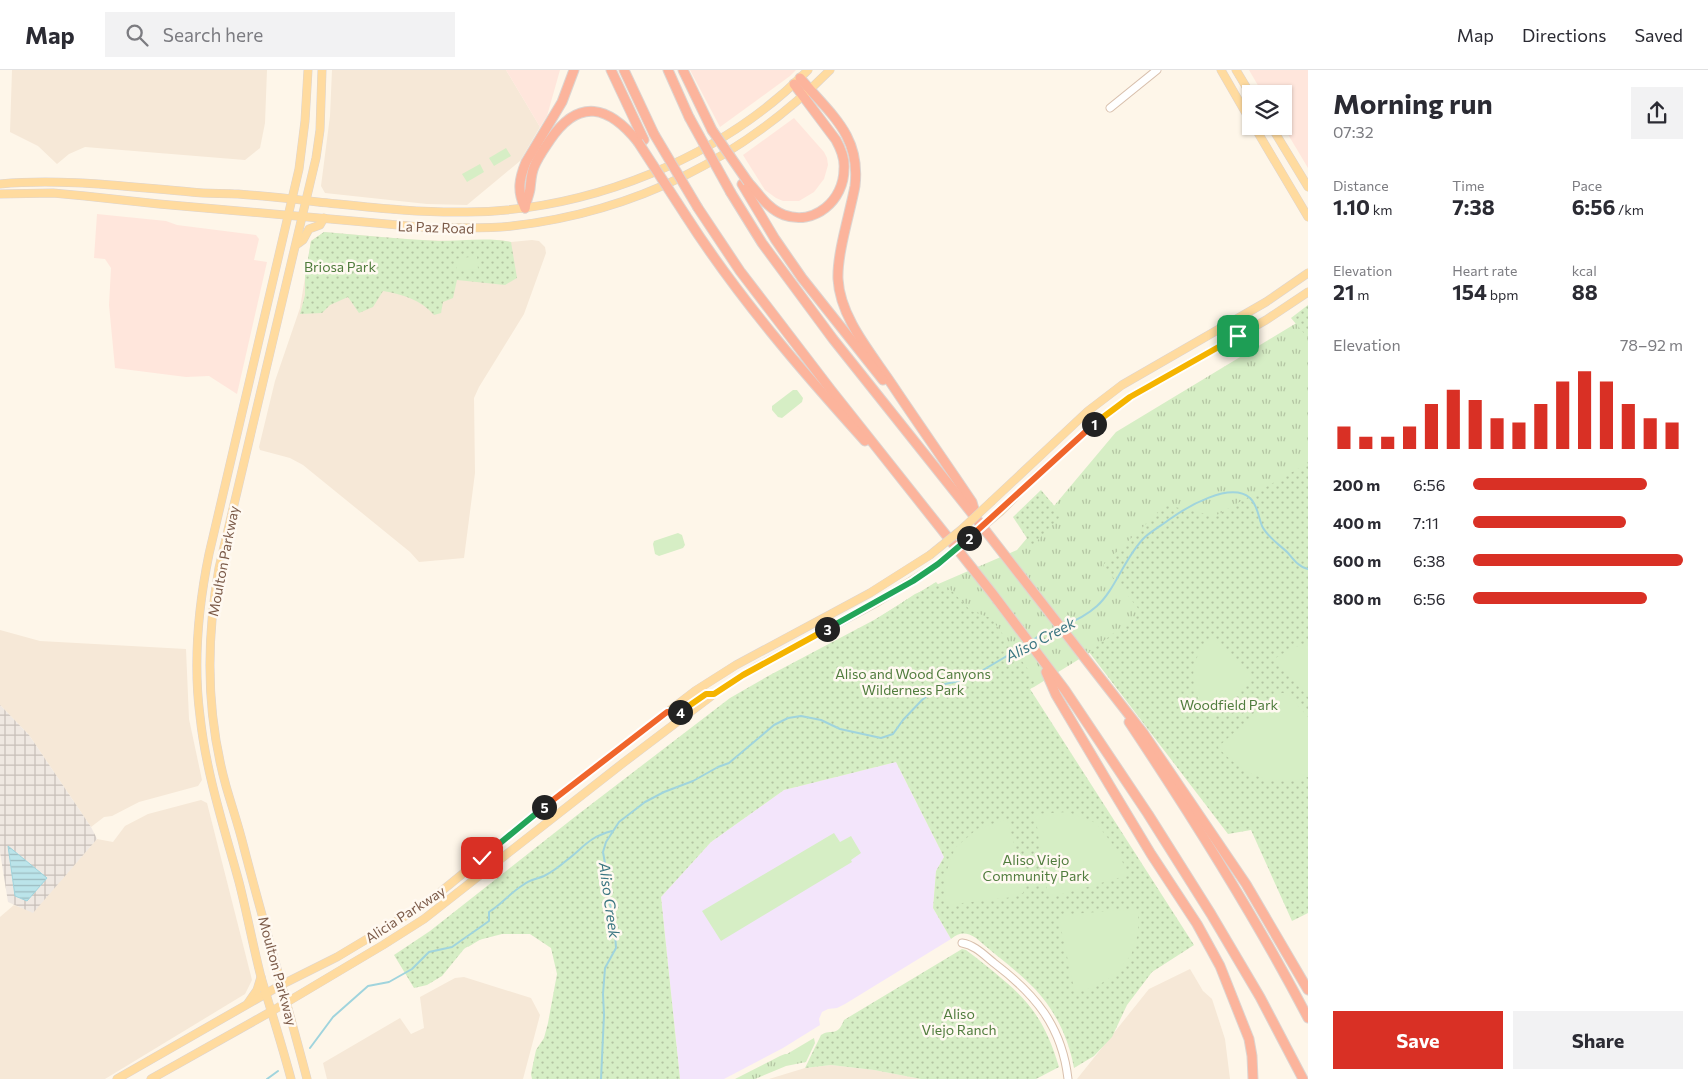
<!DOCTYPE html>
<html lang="en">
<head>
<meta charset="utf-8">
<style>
	body { margin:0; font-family:Commissioner,sans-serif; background:#f2f2f3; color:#2b2b33; height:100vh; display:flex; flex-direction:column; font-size:19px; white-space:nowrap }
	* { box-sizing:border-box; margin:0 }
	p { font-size:16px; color:#7c7c81 }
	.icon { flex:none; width:28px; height:28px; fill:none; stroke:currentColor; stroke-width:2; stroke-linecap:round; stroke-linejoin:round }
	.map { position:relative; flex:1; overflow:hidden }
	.details { display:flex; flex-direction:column; background:#fff; width:400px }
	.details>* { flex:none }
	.tools { position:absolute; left:1242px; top:15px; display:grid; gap:10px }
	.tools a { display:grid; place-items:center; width:50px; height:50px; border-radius:0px; background:#fff; box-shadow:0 1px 4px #0004; font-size:25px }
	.pin { position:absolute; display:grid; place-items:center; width:42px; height:42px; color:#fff; margin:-21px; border-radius:10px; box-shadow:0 2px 8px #0006 }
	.km { position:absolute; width:25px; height:25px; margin:-12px; border-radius:50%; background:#222; color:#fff; font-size:14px; line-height:25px; text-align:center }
	.round { display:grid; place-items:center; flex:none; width:52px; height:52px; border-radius:0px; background:#f2f2f3 }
	.summary { display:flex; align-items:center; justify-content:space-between; height:85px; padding:0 25px }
	h1 { font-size:28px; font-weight:700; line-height:38px }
	.stats { display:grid; grid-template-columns:repeat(3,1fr); gap:8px; height:85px; padding:5px 25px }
	.stats div { display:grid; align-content:center }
	.stats b { font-size:21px; font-weight:700 }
	.stats small { font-size:14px; font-weight:400 }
	.stats p { font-size:14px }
	.chart { height:140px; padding:10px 25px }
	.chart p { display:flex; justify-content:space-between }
	.chart svg { width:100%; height:90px; margin-top:5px; stroke:#d93025; stroke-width:6 }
	.action { display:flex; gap:10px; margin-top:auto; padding:10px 25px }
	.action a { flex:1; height:58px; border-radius:0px; background:#d93025; color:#fff; font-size:20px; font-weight:700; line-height:58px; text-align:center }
	.action a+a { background:#f2f2f3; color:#2b2b33 }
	ul { padding:0 25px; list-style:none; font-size:16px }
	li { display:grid; grid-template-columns:80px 60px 1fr; align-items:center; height:38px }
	li i { height:12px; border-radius:6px; background:#d93025 }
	header { display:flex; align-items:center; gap:30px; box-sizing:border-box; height:70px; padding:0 25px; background:#fff; border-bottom:1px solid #e1e1e2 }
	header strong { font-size:24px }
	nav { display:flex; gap:28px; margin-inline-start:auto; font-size:18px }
	.search { width:350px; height:45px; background:#f2f2f3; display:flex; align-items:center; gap:12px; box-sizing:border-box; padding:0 18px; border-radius:0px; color:#7c7c81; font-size:19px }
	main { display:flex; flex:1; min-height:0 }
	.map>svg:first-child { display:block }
	.residential { fill:#f6e8d7 }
	.commercial { fill:#ffe6dc }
	.industrial { fill:url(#industrial-grid) }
	.education { fill:#f3e5fb }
	.grass { fill:url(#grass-tufts) }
	.park { fill:url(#park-dots) }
	.garden { fill:#d6eec5 }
	.water { fill:url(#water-rules); stroke:#a0d4dd }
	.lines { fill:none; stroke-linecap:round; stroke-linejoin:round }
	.stream { stroke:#a0d4dd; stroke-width:2 }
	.secondary-casing { stroke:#d8bfac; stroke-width:9 }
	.primary-casing { stroke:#ddd4d0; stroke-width:9 }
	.highway-casing { stroke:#ddd4d0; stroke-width:11 }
	.secondary { stroke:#fff; stroke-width:7 }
	.primary { stroke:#ffdb9f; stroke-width:8 }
	.highway { stroke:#fcb49c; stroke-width:9 }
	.primary-bridge-casing { stroke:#ddd4d0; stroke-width:9; stroke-linecap:butt }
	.highway-bridge-casing { stroke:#ddd4d0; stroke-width:11; stroke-linecap:butt }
	.primary-bridge { stroke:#ffdb9f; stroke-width:8 }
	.highway-bridge { stroke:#fcb49c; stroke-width:9 }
	.split-1-casing { stroke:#fff; stroke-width:10 }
	.split-2-casing { stroke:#fff; stroke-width:10 }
	.split-3-casing { stroke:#fff; stroke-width:10 }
	.split-4-casing { stroke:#fff; stroke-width:10 }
	.split-5-casing { stroke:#fff; stroke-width:10 }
	.split-6-casing { stroke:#fff; stroke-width:10 }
	.split-1 { stroke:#f5b400; stroke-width:6 }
	.split-2 { stroke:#f0652b; stroke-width:6 }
	.split-3 { stroke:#22a559; stroke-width:6 }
	.split-4 { stroke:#f5b400; stroke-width:6 }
	.split-5 { stroke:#f0652b; stroke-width:6 }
	.split-6 { stroke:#22a559; stroke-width:6 }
	.labels { text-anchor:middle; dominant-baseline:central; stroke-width:5; stroke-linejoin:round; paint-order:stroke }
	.street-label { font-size:14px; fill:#7c5b49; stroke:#fff9f1 }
	.park-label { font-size:14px; fill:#507c3d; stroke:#fff9f1 }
	.water-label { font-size:15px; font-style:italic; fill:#3b7682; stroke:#fff9f1 }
</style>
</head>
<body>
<header>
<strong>Map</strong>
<div class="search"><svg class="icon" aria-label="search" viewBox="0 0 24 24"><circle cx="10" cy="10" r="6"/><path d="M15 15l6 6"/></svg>Search here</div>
<nav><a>Map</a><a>Directions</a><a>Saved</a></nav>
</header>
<main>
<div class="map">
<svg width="1308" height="1009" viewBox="0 0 1308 1009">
	<defs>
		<pattern id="industrial-grid" width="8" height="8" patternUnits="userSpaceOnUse" patternTransform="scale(1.25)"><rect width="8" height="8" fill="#efe8e2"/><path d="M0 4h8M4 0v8" fill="none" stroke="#c7bfb9"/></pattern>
		<pattern id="grass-tufts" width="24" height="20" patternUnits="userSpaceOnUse" patternTransform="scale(1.25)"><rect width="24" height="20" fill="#d6eec5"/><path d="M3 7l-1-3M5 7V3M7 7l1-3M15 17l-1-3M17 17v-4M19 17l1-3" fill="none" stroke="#b3c4a2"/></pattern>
		<pattern id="park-dots" width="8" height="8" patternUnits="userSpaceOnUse" patternTransform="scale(1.25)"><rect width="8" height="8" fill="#d6eec5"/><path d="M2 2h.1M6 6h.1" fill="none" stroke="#b3c4a2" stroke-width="1.8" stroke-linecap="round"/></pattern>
		<pattern id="water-rules" width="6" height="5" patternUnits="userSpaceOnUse" patternTransform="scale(1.25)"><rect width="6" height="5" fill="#bbe4ea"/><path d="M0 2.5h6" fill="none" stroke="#9dbcc0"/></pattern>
	</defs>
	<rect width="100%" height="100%" fill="#fef6e9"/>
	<!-- residential -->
	<g class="residential">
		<polygon points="12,0 267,0 265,53 260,78 245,90 85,77 69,84 57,94 38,76 10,62"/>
		<polygon points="332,0 506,0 540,57 520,91 467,135 427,134 325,123 321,116 330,46"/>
		<polygon points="324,162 416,170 459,171 500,170 511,172 532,170 539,171 545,177 546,183 524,244 479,317 474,328 475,403 464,488 419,492 410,482 303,395 290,388 260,380 259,377 275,311 300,238 311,171"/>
		<polygon points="0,560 40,571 186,579 189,649 202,710 198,716 139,732 112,746 104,747 91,757 29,665 0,635"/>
		<polygon points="201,730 207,733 252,910 245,924 105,1009 0,1009 0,847 14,835 33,842 97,769 113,772 125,756 148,744"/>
		<polygon points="1190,899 1203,921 1212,929 1225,969 1230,1009 1077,1009 1149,919"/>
		<polygon points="464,907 531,928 540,945 523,1009 327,1009 323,993 400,948 411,964 424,958 420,927 455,908"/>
		<polygon points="831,995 874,1000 921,1009 769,1009 805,998"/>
	</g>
	<!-- commercial -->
	<g class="commercial">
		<polygon points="506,0 560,0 547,46 540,57"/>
		<polygon points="690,0 796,0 790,6 720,57"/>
		<polygon points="1249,0 1308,0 1308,98 1283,56 1284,24 1263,24"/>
		<polygon points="794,48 824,82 827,88 828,95 824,109 814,122 799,131 783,131 776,128 765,120 743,85"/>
		<polygon points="97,144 166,151 177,155 256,165 259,169 254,190 267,192 237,324 209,306 186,307 115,298 109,235 111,198 105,189 94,188"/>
	</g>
	<!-- industrial -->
	<polygon class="industrial" points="0,635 29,665 91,757 97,769 33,843 8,832 0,782"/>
	<!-- education -->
	<polygon class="education" points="896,692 944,787 936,801 933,838 951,869 845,934 837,938 828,939 822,942 819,949 820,955 783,978 724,1009 680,1009 661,827 711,772 784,720"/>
	<!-- grass -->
	<g class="grass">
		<polygon points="1308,246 1308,546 1157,541 1034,617 952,656 773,723 560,881 534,860 491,863 468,877 451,852 693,669 915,524 1017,480 1116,362"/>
		<polygon points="814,968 815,973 806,992 786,996 755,1009 735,1009 780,986 785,984 787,984"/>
	</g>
	<!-- park -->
	<g class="park">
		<path d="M324,162C362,165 400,169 439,171C462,171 488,167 511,172L517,208L505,215L457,210L453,228L443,232L441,243L434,245C421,230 402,224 383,221L373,237L359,243L348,227L330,235L322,243L300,244L305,225V206L311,171Z"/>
		<polygon points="1308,235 1308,268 1291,248"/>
		<polygon points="1308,393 1308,843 1292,851 1251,760 1228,764 1089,582 1141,542 1103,495 1166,435 1215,446"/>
		<polygon points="1041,420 1062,445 1032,476 1013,447"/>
		<path d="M936,512L945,522L950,519L971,541L991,548L1037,612L1030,619L1194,875L1152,902L1127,935L1112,967L1094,986L1074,998C1069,969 1055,940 1035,919C1017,900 995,885 976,868C966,862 960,862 951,869L933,838L936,801L944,787L896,692L784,720L711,772L661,827L680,1009H532L531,1004L536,980L544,968L548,953L557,904L551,878L530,864H502L475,871L464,879L442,906L427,915L414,918L394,885L430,861L576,746L730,628L770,605L874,550Z"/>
		<path d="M962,879L966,880L974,886C1020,923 1041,937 1059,997L1036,1009H921L874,1000L831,995L805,998L821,965C832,958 837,968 844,950Z"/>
	</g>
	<!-- garden -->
	<g class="garden">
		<polygon points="506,78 511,86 494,96 489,88"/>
		<polygon points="480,94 484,102 467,112 462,104"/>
		<polygon points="477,186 478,199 457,201 455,189"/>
		<polygon points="793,320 797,320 803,328 802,332 782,348 778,347 772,340 772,336"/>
		<polygon points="678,463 682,465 685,475 683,478 659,486 655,484 653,474 654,471"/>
		<path d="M1214,566L1251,606V610L1212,648C1193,630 1186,599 1203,577C1206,573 1210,570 1214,566Z"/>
		<polygon points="1308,573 1308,627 1274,589 1292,578"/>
		<path d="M1278,623H1287L1308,647V707C1273,719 1241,704 1218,677Z"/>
		<polygon points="1068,742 1096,753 1115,777 1129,805 1055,826 1050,824 1047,820 1035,744"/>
		<polygon points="1007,749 1025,812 1023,823 1013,827 946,835 944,808 955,778 977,759"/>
		<polygon points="834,763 840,772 851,766 861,783 851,790 852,792 721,871 702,841"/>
		<path d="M1138,839V864L1131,885L1116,904L1097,916L1075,923L1060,854C1062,846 1064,845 1071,844Z"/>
	</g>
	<!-- water -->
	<polygon class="water" points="8,776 47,808 27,831 15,826"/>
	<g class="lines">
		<!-- stream -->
		<g class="stream">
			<path d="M1064,555C1075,551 1088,544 1097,536C1116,519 1125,486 1145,467C1152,461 1162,455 1170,449C1187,437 1230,411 1250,428C1258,436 1258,446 1262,456C1268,468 1279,474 1288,483C1294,490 1300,498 1308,499"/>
			<polyline points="1033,570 1043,563 1057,558"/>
			<path d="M310,978L333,947L368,916L389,912L412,899L429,882L452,877L489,851V842C502,834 510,823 523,815C529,810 537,809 544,806C552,802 560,796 567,790C584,777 589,767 612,761"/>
			<polyline points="267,1009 278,1001"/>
			<polyline points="601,1009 604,945 603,924 605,898 616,878 614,849 609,831 609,816 603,782 606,772 619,752 645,732 664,722 693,711 718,697 729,693 774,655 788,648 801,646 821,650 840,659 881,668 893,664 903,650 922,630 931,623 945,614 968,609 1027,574"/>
		</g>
		<defs>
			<g id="secondary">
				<polyline points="1110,38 1157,0"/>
				<path d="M962,873C975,875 984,885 994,893C1035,924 1062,956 1068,1009"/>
			</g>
			<g id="primary">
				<polyline points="1221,0 1251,52"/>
				<polyline points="1236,0 1251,25"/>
				<polyline points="1254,56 1308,147"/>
				<polyline points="1271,56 1308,117"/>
				<path d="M0,114C63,108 128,117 191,122C207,124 222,123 238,124C265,126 292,129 318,132C368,137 417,143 467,142C589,141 722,88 808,0"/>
				<path d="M0,124L53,123L85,126L159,134L432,158C459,157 485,159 512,156C635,142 743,88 830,0"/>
				<polyline points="296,175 303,170 309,159 320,155 324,148"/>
				<polyline points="992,431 1088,341 1122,315 1266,232 1308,203"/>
				<polyline points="1001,441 1036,406 1097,352 1130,327 1266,250 1308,222"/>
				<polyline points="667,642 677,644 706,624 714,624"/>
				<polyline points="248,933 257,920 261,907"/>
				<polyline points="117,1009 281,915 337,887 427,833 554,729 695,621 736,595 870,523 930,485"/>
				<polyline points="151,1009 272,941 383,875 424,849 623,693 714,624 756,597 876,533 938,494"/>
				<path d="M291,1009C282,975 271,941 261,907C253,876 247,843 239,812C224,757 206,703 200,646C193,592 198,538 209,484L299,99L305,51L308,0"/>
				<path d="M307,1009C287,932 264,855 244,778C239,757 232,737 226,716C206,644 206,570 219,498L316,88L320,60L322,0"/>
			</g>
			<g id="highway">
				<polyline points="611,0 644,70"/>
				<polyline points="624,0 654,64"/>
				<polyline points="668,0 689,47"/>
				<polyline points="683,0 712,60"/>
				<path d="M800,8C830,44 861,65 855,116C850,143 837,183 838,209C840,248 872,284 893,316C919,355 946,393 972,432L976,446"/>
				<path d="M748,112C759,124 768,139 784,145C815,156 844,130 844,99C845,89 841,79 836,70L794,14"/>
				<polyline points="742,114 775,169 802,208 883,310"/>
				<polyline points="731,123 762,173 833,269 978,451 1144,664 1246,814 1308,920"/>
				<path d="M525,138C526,132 529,125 530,119C531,111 531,104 534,97C538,87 544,79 550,70C579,27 609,36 638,72"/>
				<path d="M525,138C517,121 519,109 526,92L562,32L574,0"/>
				<polyline points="698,138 740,201 831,320 992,523 1065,620 1148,744 1211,844 1260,927 1303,1009"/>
				<path d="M686,146C738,227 801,300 865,371"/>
				<polyline points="1046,602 1056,625 1110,716 1151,784 1197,854 1220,896 1249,969 1252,986 1253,1009"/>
				<path d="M1129,652C1193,748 1255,846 1308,948"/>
			</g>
		</defs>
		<!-- secondary casing -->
		<use href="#secondary" class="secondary-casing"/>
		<!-- primary casing -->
		<use href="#primary" class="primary-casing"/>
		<!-- highway casing -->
		<use href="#highway" class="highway-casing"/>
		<!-- secondary -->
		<use href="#secondary" class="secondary"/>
		<!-- primary -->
		<use href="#primary" class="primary"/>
		<!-- highway -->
		<use href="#highway" class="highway"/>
		<defs>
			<g id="primary-bridge">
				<polyline points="930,485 962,459 992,431"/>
				<polyline points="938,494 1001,441"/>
			</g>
			<g id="highway-bridge">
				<polyline points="689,47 731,123"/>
				<polyline points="712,60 748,112"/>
				<polyline points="654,64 698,138"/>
				<polyline points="638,72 686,146"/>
			</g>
		</defs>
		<!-- primary-bridge casing -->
		<use href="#primary-bridge" class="primary-bridge-casing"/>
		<!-- highway-bridge casing -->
		<use href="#highway-bridge" class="highway-bridge-casing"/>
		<!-- primary-bridge -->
		<use href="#primary-bridge" class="primary-bridge"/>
		<!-- highway-bridge -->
		<use href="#highway-bridge" class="highway-bridge"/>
	</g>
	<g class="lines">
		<defs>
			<polyline id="split-1" points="1094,354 1130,327 1238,266"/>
			<polyline id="split-2" points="969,468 1094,354"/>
			<polyline id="split-3" points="827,559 913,511 938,494 969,468"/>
			<polyline id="split-4" points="680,642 706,624 714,624 743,605 827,559"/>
			<polyline id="split-5" points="544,737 667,642 677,644 680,642"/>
			<polyline id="split-6" points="482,788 544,737"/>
		</defs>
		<!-- split-1 casing -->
		<use href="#split-1" class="split-1-casing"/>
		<!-- split-2 casing -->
		<use href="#split-2" class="split-2-casing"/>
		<!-- split-3 casing -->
		<use href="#split-3" class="split-3-casing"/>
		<!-- split-4 casing -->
		<use href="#split-4" class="split-4-casing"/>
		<!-- split-5 casing -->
		<use href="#split-5" class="split-5-casing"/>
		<!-- split-6 casing -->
		<use href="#split-6" class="split-6-casing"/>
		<!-- split-1 -->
		<use href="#split-1" class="split-1"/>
		<!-- split-2 -->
		<use href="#split-2" class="split-2"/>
		<!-- split-3 -->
		<use href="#split-3" class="split-3"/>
		<!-- split-4 -->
		<use href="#split-4" class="split-4"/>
		<!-- split-5 -->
		<use href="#split-5" class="split-5"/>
		<!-- split-6 -->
		<use href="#split-6" class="split-6"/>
	</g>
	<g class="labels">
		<!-- street labels -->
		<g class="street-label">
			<text transform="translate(436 157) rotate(2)">La Paz Road</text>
			<text transform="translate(223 491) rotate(-79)">Moulton Parkway</text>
			<text transform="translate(405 844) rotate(-33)">Alicia Parkway</text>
			<text transform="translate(278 901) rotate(75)">Moulton Parkway</text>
		</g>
		<!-- park labels -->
		<g class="park-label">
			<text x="340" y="196">Briosa Park</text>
			<text x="913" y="603">Aliso and Wood Canyons<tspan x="913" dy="16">Wilderness Park</tspan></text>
			<text x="1229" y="634">Woodfield Park</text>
			<text x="1036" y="789">Aliso Viejo<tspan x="1036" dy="16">Community Park</tspan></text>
			<text x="959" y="943">Aliso<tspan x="959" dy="16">Viejo Ranch</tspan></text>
		</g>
		<!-- water labels -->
		<g class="water-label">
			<text transform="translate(1040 569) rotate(-28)">Aliso Creek</text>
			<text transform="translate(610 830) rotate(82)">Aliso Creek</text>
		</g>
	</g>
</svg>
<div class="tools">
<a><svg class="icon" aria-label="layers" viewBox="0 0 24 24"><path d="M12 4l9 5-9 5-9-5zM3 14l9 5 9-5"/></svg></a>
</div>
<div class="pin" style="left:1238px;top:266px;background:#1e9e55"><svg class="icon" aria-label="arrive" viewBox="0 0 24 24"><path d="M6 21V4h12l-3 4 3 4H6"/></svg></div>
<div class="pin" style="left:482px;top:788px;background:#d93025"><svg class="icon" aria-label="check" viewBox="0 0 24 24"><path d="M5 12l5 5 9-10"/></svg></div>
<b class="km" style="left:1094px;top:354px">1</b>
<b class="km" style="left:969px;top:468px">2</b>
<b class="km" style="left:827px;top:559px">3</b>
<b class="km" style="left:680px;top:642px">4</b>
<b class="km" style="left:544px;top:737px">5</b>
</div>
<section class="details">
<div class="summary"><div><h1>Morning run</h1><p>07:32</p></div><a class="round"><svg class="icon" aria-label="share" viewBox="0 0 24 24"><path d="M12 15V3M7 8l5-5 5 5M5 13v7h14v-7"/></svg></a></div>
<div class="stats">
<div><p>Distance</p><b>1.10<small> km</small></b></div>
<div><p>Time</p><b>7:38</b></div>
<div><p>Pace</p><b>6:56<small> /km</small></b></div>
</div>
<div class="stats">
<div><p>Elevation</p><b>21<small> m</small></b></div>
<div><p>Heart rate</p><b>154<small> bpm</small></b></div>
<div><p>kcal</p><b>88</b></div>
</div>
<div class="chart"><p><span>Elevation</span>78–92 m</p>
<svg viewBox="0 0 160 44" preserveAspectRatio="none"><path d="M5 44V33M15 44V38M25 44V38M35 44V33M45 44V22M55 44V15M65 44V20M75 44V29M85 44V31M95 44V22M105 44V11M115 44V6M125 44V11M135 44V22M145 44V29M155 44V31"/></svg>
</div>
<ul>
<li><b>200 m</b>6:56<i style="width:83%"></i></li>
<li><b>400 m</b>7:11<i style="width:73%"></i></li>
<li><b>600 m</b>6:38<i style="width:100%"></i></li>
<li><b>800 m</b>6:56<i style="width:83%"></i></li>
</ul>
<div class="action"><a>Save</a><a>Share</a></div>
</section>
</main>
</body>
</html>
